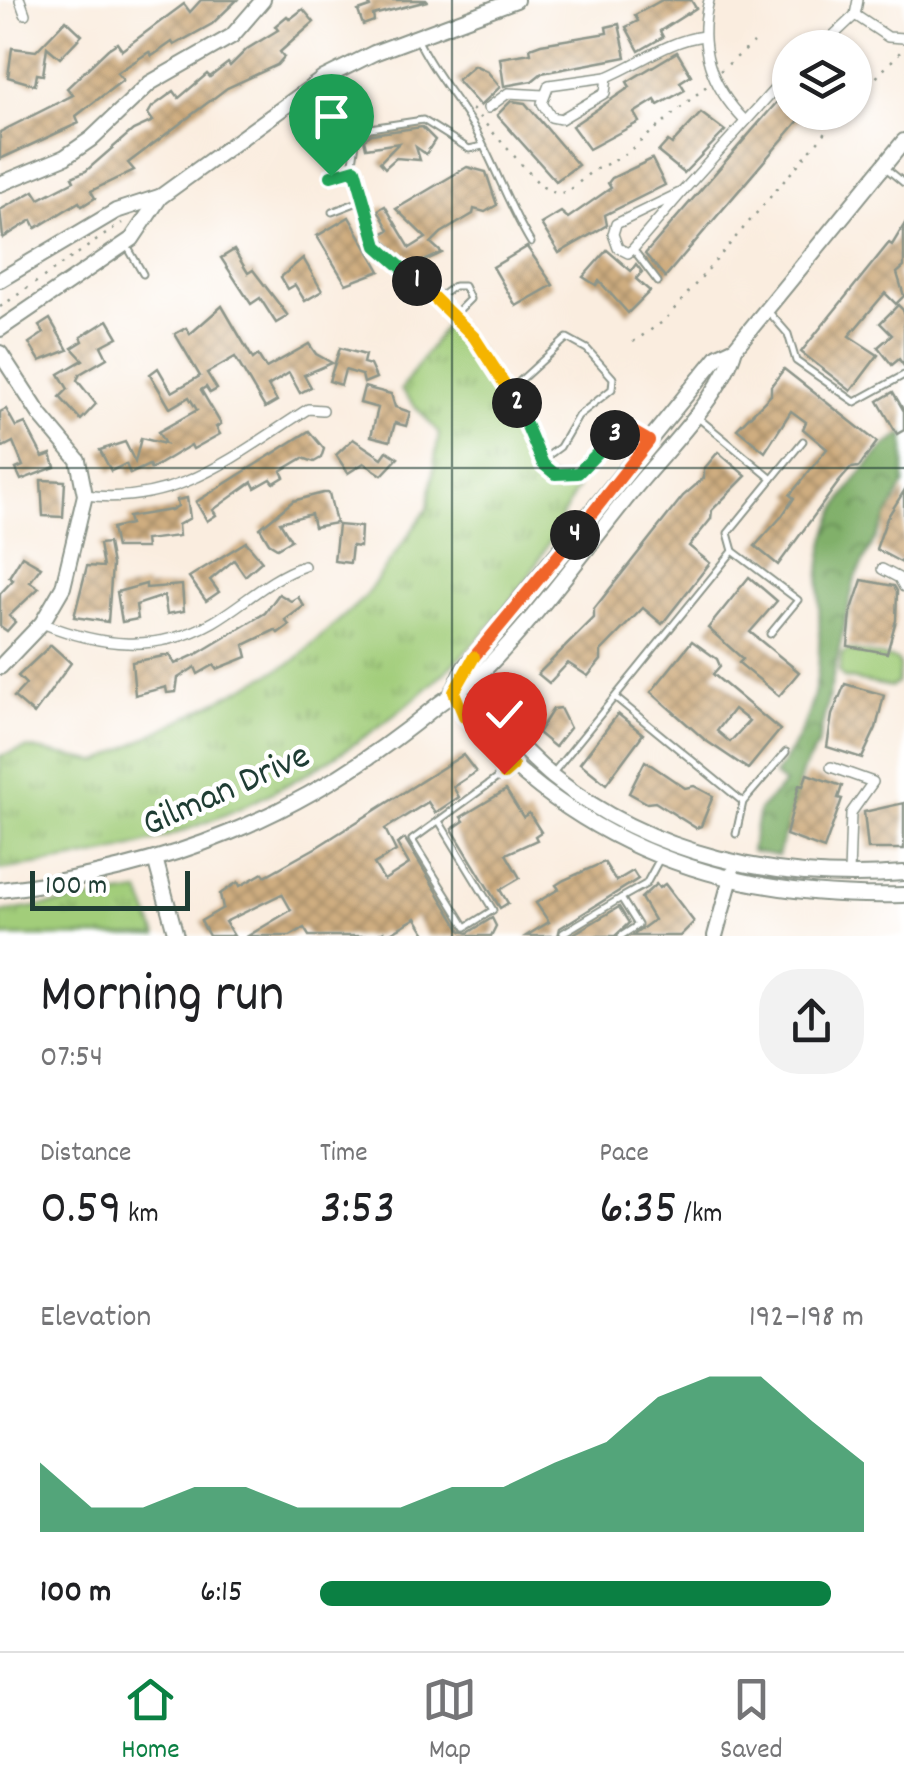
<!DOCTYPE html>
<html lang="en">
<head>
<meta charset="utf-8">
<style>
	body { margin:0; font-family:Dekko,sans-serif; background:#f2f2f2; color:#202124; height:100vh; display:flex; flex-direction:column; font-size:38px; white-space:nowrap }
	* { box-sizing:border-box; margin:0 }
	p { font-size:32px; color:#757577 }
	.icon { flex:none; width:55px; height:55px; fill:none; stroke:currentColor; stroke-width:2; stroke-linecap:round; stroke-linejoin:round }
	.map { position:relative; height:936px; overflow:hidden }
	.drawer { display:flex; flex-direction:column; background:#fff; flex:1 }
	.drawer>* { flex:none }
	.controls { position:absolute; left:772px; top:30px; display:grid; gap:20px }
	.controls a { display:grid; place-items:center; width:100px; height:100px; border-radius:50%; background:#fff; box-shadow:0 2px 8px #0004; font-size:50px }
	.scale { position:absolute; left:30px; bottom:25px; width:160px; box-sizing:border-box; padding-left:10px; border:5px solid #1f3d34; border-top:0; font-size:28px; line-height:35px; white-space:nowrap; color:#1f3d34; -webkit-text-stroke:8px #fff; paint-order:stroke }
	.pin { position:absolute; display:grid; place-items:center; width:85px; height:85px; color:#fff; margin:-102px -42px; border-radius:50% 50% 50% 0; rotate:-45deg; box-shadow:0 0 10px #0007 }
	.pin .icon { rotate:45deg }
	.km { position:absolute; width:50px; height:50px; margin:-25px; border-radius:50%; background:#222; color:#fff; font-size:28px; line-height:50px; text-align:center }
	.round { display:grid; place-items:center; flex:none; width:105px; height:105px; border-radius:40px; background:#f2f2f2 }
	.summary { display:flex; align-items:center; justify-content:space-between; height:170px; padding:0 40px }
	h1 { font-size:55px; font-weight:600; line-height:75px }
	.metrics { display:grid; grid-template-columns:repeat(3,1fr); gap:15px; height:170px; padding:10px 40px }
	.metrics div { display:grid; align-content:center }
	.metrics b { font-size:50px; font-weight:600 }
	.metrics small { font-size:28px; font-weight:400 }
	.metrics p { font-size:28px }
	.chart { height:280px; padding:20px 40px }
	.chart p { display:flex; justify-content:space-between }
	.chart svg { width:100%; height:180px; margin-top:10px; fill:#0b8043; opacity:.7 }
	ul { padding:0 40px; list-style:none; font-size:32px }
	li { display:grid; grid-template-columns:160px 120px 1fr; align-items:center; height:75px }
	li i { height:25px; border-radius:12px; background:#0b8043 }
	.dock { display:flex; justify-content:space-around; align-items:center; height:140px; border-top:2px solid #e0e0e0; background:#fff; font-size:28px; color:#757577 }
	.dock a { display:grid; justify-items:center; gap:5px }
	.dock .current { color:#0b8043 }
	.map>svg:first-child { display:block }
	.grass { fill:url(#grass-tufts); stroke:#608557; stroke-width:2.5 }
	.forest { fill:url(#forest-crowns); stroke:#50764f; stroke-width:2.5 }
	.park { fill:#a2cd7a; stroke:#608557; stroke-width:2.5 }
	.building { fill:url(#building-cross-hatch); fill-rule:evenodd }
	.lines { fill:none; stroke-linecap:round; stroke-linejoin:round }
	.lane-casing { stroke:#8c958a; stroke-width:9 }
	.street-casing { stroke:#8c958a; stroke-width:12 }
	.secondary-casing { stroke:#8c958a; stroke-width:18 }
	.path { stroke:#8c958a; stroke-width:2.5; stroke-dasharray:2.5 8; stroke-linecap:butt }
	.lane { stroke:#fff; stroke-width:5 }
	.street { stroke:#fff; stroke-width:9 }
	.secondary { stroke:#fff; stroke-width:14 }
	.split-1-casing { stroke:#fff; stroke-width:20 }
	.split-2-casing { stroke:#fff; stroke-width:20 }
	.split-3-casing { stroke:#fff; stroke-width:20 }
	.split-4-casing { stroke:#fff; stroke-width:20 }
	.split-5-casing { stroke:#fff; stroke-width:20 }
	.split-6-casing { stroke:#fff; stroke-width:20 }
	.split-1 { stroke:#22a559; stroke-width:12 }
	.split-2 { stroke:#f5b400; stroke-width:12 }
	.split-3 { stroke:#22a559; stroke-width:12 }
	.split-4 { stroke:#f0652b; stroke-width:12 }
	.split-5 { stroke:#f0652b; stroke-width:12 }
	.split-6 { stroke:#f5b400; stroke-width:12 }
	.grid { fill:none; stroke:#1f3d34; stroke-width:2.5; stroke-opacity:0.55 }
	.labels { text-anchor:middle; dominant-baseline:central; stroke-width:9; stroke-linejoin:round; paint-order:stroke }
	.street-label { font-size:38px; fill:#1f3d34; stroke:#fff }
</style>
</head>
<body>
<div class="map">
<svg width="904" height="936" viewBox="0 0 904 936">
	<defs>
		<pattern id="grass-tufts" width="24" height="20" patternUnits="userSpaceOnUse" patternTransform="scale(2.5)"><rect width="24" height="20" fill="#a2cd7a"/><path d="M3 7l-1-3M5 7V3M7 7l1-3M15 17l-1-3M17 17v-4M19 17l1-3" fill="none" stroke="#83a865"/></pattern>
		<pattern id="forest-crowns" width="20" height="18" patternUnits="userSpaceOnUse" patternTransform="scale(2.5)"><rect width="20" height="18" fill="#81b06a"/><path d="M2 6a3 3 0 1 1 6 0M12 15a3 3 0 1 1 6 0" fill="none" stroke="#699058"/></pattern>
		<pattern id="building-cross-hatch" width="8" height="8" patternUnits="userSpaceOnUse" patternTransform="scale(2.5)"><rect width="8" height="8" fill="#cfad80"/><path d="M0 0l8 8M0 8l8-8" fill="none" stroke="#a78e6a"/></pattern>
	</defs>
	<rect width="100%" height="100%" fill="#fff"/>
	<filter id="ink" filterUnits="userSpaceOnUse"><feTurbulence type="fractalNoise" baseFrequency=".01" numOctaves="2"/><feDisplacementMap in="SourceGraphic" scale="20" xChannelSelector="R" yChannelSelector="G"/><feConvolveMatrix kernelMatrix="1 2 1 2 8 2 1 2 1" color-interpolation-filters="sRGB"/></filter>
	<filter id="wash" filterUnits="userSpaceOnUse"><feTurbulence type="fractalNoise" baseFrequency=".0048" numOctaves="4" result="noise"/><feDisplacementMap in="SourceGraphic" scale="40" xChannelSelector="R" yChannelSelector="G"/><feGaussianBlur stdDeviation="2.25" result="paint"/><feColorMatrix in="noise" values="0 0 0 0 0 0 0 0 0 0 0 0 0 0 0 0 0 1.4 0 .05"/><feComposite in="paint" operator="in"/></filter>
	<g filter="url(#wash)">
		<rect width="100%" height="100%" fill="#faeddf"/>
		<!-- grass -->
		<g class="grass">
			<path d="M449,320L478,351L542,473L577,489C560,519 545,554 525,582C430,713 270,814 113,852C76,860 37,864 0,870V756L27,748L99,762L293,662L364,598L428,508L439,433L401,390Z"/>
			<polygon points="140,892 157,936 0,936 0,912"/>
		</g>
		<!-- forest -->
		<path class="forest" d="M904,433V484L855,578L818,745L803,770L778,856L751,851L759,810L784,784L774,775C797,746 814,709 818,671C824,598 805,545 855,481C871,461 882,446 904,433Z"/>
		<!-- park -->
		<polygon class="park" points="849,650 896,659 900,666 897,683 891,687 844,678 839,672 842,654"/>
		<g id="blocks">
			<!-- building -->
			<g class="building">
				<polygon points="201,0 237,0 212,24 174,45 172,42 152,56 149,52 117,73 123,80 76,116 79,123 0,159 0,132 73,95 67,88 108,49 117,43 122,50 184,4 190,12"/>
				<polygon points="368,0 426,0 427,1 373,15 374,21 363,25 358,11 370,7"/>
				<polygon points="662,0 691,0 696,8 660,31 663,37 639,51 626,27 638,21 635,15"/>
				<polygon points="303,9 314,22 280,52 284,57 277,65 227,88 128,163 134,170 91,191 95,198 82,206 79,202 36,228 32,220 3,238 0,210 34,191 39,199 74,181 72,177 86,171 133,130 153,121 148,114 152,107 174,91 179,98 207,74 210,77 228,63 230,66 247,49 278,30 275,26 287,16 290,19"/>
				<polygon points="66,20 82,35 60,58 47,47 43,75 37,74 35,85 8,77 12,48 36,51"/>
				<polygon points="619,24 626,57 542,73 532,81 504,86 500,58 531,53 530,48 541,44 607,33 606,27"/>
				<polygon points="677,52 691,75 680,82 685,90 658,105 655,100 634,113 639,122 589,149 572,126 630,87 627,82"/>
				<polygon points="474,65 487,71 500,87 480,106 457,80"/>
				<polygon points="790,87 790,112 806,112 665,277 645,254"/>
				<polygon points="511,101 525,103 578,165 556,181 497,115"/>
				<polygon points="701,113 725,131 684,173 658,152 668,141 672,144"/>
				<polygon points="422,127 435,140 426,154 416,147 420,160 396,158 385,168 380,162 399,143 366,148 364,139 372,134"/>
				<polygon points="652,159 665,185 605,215 607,225 559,253 541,224 561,212 568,218 611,188 608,183 612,178"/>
				<polygon points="467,167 486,172 497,205 485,212 474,209 473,214 441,233 431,243 442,253 411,267 380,235 389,230 378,210 385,206 410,248 426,238 396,209"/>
				<polygon points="349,217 380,271 346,284 317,236"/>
				<polygon points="904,225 904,267 897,273 904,296 896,304 885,293 849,336 878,355 851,391 801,352 889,243 892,245"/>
				<polygon points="527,247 553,285 516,306 493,267"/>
				<polygon points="234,250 248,273 253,270 288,316 276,323 260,298 251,304 221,258"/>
				<polygon points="607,250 631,271 636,264 642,272 636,279 650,291 628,313 599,281 596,285 583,277"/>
				<polygon points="303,258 322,291 305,301 295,285 288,289 281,277"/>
				<polygon points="898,305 904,311 904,366 899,359 892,365 878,347 892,335 880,323"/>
				<polygon points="222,306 253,359 258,355 266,368 309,344 316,354 332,363 304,375 311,387 300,393 289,373 268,386 277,401 265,408 235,357 207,373 217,389 210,393 206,387 201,390 221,424 216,427 220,434 193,449 191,445 151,469 149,465 130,474 126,464 111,471 100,450 125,442 135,462 141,438 165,444 158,432 197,410 189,397 170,408 150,374 158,368 172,392 200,376 175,334 186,328 190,334"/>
				<polygon points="50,319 68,350 40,361 29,343 44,333 39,326"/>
				<polygon points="108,320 118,337 101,346 107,358 80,374 77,380 96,404 81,420 60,397 68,389 59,374 83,360 72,348 83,341 81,337"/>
				<polygon points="340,348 365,355 363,363 370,365 376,378 364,383 362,375 345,370 341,385 329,381"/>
				<polygon points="784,369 877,442 859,467 851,468 838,483 778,565 755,546 782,516 794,498 790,495 827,449 803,429 806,422 791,411 765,452 737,429 771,395 771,386"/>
				<polygon points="364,387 391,394 395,407 410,412 406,426 395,423 390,441 371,436 378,408 360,403"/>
				<polygon points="893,392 904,411 904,430 897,434 878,401"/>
				<polygon points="6,409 16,427 25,423 43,457 51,454 55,467 21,480 16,469 23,466 13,442 3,447 0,441 0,412"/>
				<polygon points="309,431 324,449 321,458 314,462 303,458 281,471 284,477 274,483 271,479 255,488 252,482 213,510 216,515 207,521 196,502"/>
				<polygon points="353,439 382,458 387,451 398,458 382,475 364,463 348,473 336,455"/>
				<polygon points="718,452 746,476 712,510 711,519 689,546 710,563 662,624 643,608 601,651 601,660 588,676 568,663 549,683 538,674 594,618 594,609 683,496 704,478 704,469"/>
				<polygon points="41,480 65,481 63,517 43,516"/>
				<polygon points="904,491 904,564 876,549 887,518"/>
				<polygon points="323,493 329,493 336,523 314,527 311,514 280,522 291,540 277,548 269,543 260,528 293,501"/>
				<polygon points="187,498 190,518 178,525 179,536 145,540 146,548 116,548 112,528 130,524 128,517 171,510 178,506 177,500"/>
				<polygon points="338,525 361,527 360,547 352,546 350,563 334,561"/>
				<polygon points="246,542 262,561 245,576 234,560 210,580 219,592 206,601 189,577"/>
				<polygon points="108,543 112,565 108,622 74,617 87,566 103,567 99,544"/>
				<polygon points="22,556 41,567 30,582 39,588 9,616 15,622 7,631 0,626 0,594 13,580 9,577"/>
				<polygon points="749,577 777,601 750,632 799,672 779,696 739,663 743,659 708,628"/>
				<polygon points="862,580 894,586 897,591 896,620 887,653 848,646 851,612"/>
				<polygon points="146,584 146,588 182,585 184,611 167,614 164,596 136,605 138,619 122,622 117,592"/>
				<polygon points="279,594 291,601 298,597 304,606 285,620 289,625 278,633 275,630 244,645 247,657 217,669 214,665 198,674 195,667 178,678 176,692 167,693 166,687 135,695 132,662 170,655 175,664 197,654 265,613"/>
				<path d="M692,641L717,659L720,666L713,674L780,730L748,769L705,740L651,692ZM734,709L749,721L730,742L717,731Z"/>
				<polygon points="51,645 71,663 34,714 14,697 26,684 18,676"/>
				<polygon points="845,684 884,695 876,728 862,758 827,747 832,715"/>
				<polygon points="560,708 570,728 555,747 538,733 553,709"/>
				<polygon points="618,714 643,734 606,784 580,763"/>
				<polygon points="463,755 476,772 453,787 459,797 435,813 428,802 385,829 396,851 374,864 384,880 409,864 397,844 405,839 461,931 468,933 492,918 496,926 491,936 427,936 416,918 387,935 384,931 376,936 309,936 304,928 290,936 248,936 291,910 282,894 225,922 234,936 209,936 201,921 223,908 220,894 238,882 240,886 263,873 265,876 317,847"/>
				<polygon points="645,761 685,788 694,786 713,796 701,826 696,828 655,802 647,803 629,793"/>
				<polygon points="807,774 842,786 838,798 842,799 824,849 786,835 799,785 803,786"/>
				<polygon points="506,790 523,817 529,813 541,832 535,836 537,840 506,854 520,878 500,890 508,903 500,908 452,829 464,821 461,817"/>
				<polygon points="904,803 904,849 868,849 864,812"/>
				<polygon points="604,862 616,881 633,871 638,879 560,928 558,936 526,936 549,922 536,903 559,889 556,885 564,880"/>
				<polygon points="656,884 659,888 665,884 694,922 680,936 632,936 654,920 641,898"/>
				<polygon points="619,907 629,923 615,936 570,936"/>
			</g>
		</g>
	</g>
	<g filter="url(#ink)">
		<use href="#blocks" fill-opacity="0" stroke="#8c958a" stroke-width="2.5"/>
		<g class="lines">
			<defs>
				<g id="lane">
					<path d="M418,40C433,73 458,99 476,131C496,168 509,207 531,243"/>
					<polyline points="483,146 469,149 423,120 370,128 357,136 353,162 377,246 455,314 487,354 549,471 578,473 624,429 646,439"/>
					<polyline points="887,169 904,183"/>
					<polyline points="331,176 355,169"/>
					<polyline points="332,212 363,200"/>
					<polyline points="127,246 143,274"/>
					<polyline points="633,249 658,282"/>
					<polyline points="438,298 454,286 464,286 470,299 455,314"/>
					<polyline points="768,311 788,334 796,361 855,402 904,375"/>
					<polyline points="510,390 567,338 587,349 613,378 612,389 578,416 560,447 541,461"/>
					<polyline points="772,479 803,441"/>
					<polyline points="733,551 798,600 770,634"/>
					<polyline points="616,698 743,802 736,834"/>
					<polyline points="553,773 733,551 728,533 772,479 696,416"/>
					<polyline points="743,802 786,752"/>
					<polyline points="439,821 493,910 466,927 412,840 511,768"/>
					<polyline points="563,933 621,898"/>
					<polyline points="621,936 638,925 621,898 646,884 659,860"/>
				</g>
				<g id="street">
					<polyline points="20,0 25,14"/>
					<path d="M709,0C697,48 711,86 745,121"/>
					<polyline points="855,15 888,37 904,38"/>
					<polyline points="820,48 855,15 858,0"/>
					<polygon points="607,77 605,93 561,119 551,117 542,103 549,85"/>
					<path d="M607,77C640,63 669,40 704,36"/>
					<polyline points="488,108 508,93 544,95"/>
					<polygon points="682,192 633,249 628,253 618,248 613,234 616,224"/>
					<polyline points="682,192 790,72"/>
					<path d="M85,495C177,507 235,455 308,409L323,410"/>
					<polyline points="882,569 899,578 904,587"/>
					<path d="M42,623C99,646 156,654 213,622C244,604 269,578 304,566"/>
					<polyline points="831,767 873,782 851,813 849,875"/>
				</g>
				<g id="secondary">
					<polyline points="0,184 65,157 91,139 150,83 232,36 263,0"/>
					<polyline points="0,280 116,211 159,197"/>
					<polyline points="0,329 132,239 160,197 324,78 374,53 516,0"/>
					<polyline points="0,353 41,416 78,460 85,495 63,587 42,623 0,667"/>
					<path d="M453,691C468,727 498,753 527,777C635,867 765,899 904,895"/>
					<polyline points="454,691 464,668 718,356 735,348 904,141"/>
					<path d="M454,692C492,713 519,748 552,776C651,856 779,883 904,873"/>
					<polyline points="156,862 176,936"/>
					<path d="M0,890C168,870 304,816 435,707C448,696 465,688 478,676C533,622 580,556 629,495C660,456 723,395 735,348"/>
					<polyline points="715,936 732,874"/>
				</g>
			</defs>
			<!-- lane casing -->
			<use href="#lane" class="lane-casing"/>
			<!-- street casing -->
			<use href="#street" class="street-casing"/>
			<!-- secondary casing -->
			<use href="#secondary" class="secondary-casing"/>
			<!-- path -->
			<g class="path">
				<polyline points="720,71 754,43"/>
				<polyline points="855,100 903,49"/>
				<polyline points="472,109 541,186 557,194 569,191 592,171 622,157 709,84"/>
				<polyline points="0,307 122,223"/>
				<polyline points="633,342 664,321 843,112"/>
			</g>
			<!-- lane -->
			<use href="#lane" class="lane"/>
			<!-- street -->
			<use href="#street" class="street"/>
			<!-- secondary -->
			<use href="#secondary" class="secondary"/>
		</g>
	</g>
	<g class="lines" filter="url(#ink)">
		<defs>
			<polyline id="split-1" points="331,176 355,169 377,246 417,281"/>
			<polyline id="split-2" points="417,281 474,337 517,403"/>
			<polyline id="split-3" points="517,403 543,464 555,474 578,473 615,435"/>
			<polyline id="split-4" points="575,535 649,441 628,429 615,435"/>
			<polyline id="split-5" points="474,657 575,535"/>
			<polyline id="split-6" points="474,657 454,692 464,716 513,766 504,774"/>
		</defs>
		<!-- split-1 casing -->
		<use href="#split-1" class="split-1-casing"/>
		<!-- split-2 casing -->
		<use href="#split-2" class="split-2-casing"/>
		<!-- split-3 casing -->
		<use href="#split-3" class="split-3-casing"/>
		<!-- split-4 casing -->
		<use href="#split-4" class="split-4-casing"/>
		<!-- split-5 casing -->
		<use href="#split-5" class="split-5-casing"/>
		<!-- split-6 casing -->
		<use href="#split-6" class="split-6-casing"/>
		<!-- split-1 -->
		<use href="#split-1" class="split-1"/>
		<!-- split-2 -->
		<use href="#split-2" class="split-2"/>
		<!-- split-3 -->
		<use href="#split-3" class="split-3"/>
		<!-- split-4 -->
		<use href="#split-4" class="split-4"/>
		<!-- split-5 -->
		<use href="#split-5" class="split-5"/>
		<!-- split-6 -->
		<use href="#split-6" class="split-6"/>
	</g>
	<!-- grid -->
	<path class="grid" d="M452,0V936M0,468H904"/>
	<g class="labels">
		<!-- street labels -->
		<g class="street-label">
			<text transform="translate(227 792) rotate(-24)">Gilman Drive</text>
		</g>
	</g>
</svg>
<div class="controls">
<a><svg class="icon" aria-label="layers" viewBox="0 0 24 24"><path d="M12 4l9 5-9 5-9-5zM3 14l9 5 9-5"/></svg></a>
</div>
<div class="scale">100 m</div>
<div class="pin" style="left:331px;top:176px;background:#1e9e55"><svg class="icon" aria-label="arrive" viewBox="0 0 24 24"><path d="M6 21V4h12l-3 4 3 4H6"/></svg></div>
<div class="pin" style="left:504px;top:774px;background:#d93025"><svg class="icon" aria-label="check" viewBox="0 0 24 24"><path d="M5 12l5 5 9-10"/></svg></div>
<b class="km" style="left:417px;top:281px">1</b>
<b class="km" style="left:517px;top:403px">2</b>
<b class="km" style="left:615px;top:435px">3</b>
<b class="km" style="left:575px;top:535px">4</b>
</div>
<section class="drawer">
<div class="summary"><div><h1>Morning run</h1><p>07:54</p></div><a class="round"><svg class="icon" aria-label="share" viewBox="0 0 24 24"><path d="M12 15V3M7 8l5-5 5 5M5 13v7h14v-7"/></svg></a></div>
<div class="metrics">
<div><p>Distance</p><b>0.59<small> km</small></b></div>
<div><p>Time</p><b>3:53</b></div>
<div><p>Pace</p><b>6:35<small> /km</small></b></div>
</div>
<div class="chart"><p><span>Elevation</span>192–198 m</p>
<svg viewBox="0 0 160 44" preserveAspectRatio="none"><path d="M0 44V27L10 38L20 38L30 33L40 33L50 38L60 38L70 38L80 33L90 33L100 27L110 22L120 11L130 6L140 6L150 17L160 27V44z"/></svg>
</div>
<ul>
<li><b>100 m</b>6:15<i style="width:94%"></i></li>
</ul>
</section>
<nav class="dock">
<a class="current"><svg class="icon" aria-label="home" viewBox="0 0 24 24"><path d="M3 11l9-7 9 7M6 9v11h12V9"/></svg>Home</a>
<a><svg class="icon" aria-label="map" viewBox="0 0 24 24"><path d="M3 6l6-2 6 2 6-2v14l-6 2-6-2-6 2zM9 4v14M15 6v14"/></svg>Map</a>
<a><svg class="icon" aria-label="saved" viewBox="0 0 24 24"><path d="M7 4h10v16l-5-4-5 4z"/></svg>Saved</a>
</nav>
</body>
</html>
